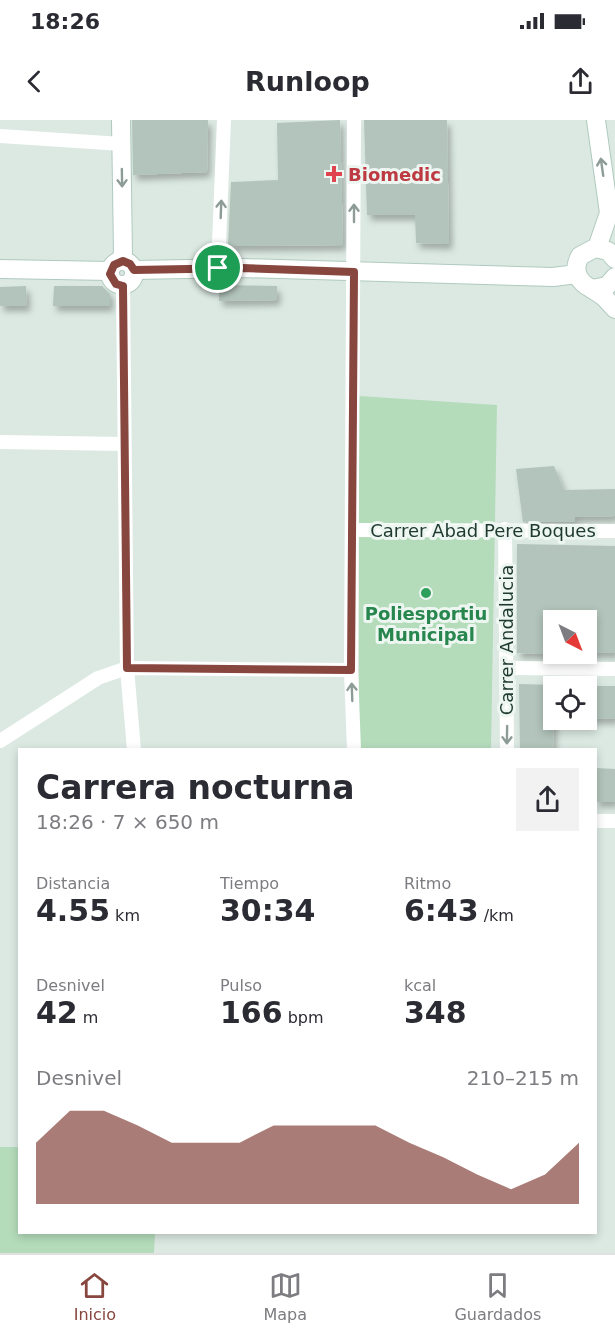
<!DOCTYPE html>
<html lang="es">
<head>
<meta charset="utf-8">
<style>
	body { margin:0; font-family:"DejaVu Sans",sans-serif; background:#f2f2f3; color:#2b2b33; height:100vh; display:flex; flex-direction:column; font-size:22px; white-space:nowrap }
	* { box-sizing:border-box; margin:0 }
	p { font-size:20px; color:#7c7c81 }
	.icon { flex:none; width:33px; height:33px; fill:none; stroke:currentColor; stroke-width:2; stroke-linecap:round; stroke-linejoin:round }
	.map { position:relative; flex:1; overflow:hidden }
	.side { position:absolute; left:18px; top:628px; width:579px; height:486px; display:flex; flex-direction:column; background:#fff; border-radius:0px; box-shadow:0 3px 9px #0003 }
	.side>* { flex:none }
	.needle { width:39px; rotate:138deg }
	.fabs { position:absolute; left:543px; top:490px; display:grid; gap:12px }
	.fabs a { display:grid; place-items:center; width:54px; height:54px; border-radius:0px; background:#fff; box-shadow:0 3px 9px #0003; font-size:30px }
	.pin { position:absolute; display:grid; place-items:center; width:51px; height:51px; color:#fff; margin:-26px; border:3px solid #fff; border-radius:50%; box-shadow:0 2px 6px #0007 }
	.round { display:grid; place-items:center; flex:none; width:63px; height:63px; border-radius:0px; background:#f2f2f3 }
	.head { display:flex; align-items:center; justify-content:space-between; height:102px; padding:0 18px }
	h1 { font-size:33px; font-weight:700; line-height:45px }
	.metrics { display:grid; grid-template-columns:repeat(3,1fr); gap:9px; height:102px; padding:6px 18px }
	.metrics div { display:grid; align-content:center }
	.metrics b { font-size:30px; font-weight:700 }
	.metrics small { font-size:16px; font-weight:400 }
	.metrics p { font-size:16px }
	.chart { height:168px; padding:12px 18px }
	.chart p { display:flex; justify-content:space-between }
	.chart svg { width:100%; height:108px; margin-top:6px; fill:#87463e; opacity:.7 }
	.status { display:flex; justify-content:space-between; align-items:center; height:42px; padding:0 30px; background:#fff; direction:ltr }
	.status svg { height:16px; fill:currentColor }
	header { display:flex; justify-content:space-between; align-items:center; height:78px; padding:0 18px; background:#fff; font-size:27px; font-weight:700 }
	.tab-bar { display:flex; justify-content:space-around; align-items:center; height:84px; border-top:2px solid #e1e1e2; background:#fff; font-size:16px; color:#7c7c81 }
	.tab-bar a { display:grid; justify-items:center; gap:3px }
	.tab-bar .current { color:#87463e }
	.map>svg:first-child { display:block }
	.green { fill:#b4dcbb }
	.building { fill:#b2c4bb; filter:url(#shadow) }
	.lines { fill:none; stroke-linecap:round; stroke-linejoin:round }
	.secondary-casing { stroke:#afcabe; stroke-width:20 }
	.street { stroke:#fff; stroke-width:14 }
	.secondary { stroke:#fff; stroke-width:18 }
	.oneway { stroke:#8e9c98 }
	.route-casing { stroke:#fff; stroke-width:12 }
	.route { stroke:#87463e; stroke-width:8 }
	.health-dot { fill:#e0444e; stroke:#edf6f1; stroke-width:2 }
	.leisure-dot { fill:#2e9e5b; stroke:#edf6f1; stroke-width:2 }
	.labels { text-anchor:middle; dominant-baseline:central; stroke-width:6; stroke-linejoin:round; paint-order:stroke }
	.health-label { font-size:18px; font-weight:bold; fill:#be3a42; stroke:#edf6f1; text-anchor:start }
	.street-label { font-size:18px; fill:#1e3930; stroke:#edf6f1 }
	.leisure-label { font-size:18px; font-weight:bold; fill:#27864d; stroke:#edf6f1 }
</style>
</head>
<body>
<div class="status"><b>18:26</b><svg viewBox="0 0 49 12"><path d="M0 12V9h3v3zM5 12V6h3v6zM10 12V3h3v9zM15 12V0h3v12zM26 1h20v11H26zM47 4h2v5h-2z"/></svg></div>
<header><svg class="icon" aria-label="back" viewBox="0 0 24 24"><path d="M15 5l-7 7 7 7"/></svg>Runloop<svg class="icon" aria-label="share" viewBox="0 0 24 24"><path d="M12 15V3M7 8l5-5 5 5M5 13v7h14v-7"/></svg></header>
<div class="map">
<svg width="615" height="1133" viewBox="0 0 615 1133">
	<defs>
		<filter id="shadow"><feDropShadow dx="3.5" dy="5.5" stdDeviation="3" flood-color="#0004"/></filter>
	</defs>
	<rect width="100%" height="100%" fill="#dce9e3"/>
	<!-- green -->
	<g class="green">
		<polygon points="359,276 497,285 491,630 359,630"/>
		<polygon points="0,1027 19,1027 20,1113 155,1113 154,1133 0,1133"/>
	</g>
	<!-- building -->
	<g class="building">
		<polygon points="132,0 208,0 207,52 133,55"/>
		<polygon points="340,0 343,125 228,126 231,62 278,60 277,3"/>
		<polygon points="364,0 447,0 449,124 416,123 415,95 367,95"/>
		<polygon points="219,165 277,166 277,180 219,181"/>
		<polygon points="26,166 27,186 0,186 0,167"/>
		<polygon points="54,166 102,166 110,174 110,186 53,186"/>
		<polygon points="554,346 564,370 615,369 615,396 575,397 575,402 523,402 516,349"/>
		<polygon points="517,424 615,426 615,533 586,532 586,501 583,498 554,497 554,534 517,533"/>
		<polygon points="519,564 554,565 553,630 520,630"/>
		<polygon points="586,566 615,566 615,599 586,598"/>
		<polygon points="596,648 615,649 615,682 596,682"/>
	</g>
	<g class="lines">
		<defs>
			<g id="secondary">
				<polyline points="596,0 609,93 597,128"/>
				<path d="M615,139L608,131L595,128L580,136C572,151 578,162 592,169L607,166L615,157"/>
				<circle cx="122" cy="153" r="12"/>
				<polyline points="120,141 123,134 121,0"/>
				<polyline points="0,149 110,151"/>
				<polyline points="134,150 242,148 553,157 577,154"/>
				<polyline points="592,169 604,177 615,189"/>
			</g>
		</defs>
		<!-- secondary casing -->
		<use href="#secondary" class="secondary-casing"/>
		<!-- street -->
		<g class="street">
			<polyline points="0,16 122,24"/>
			<polyline points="218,148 224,0"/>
			<polyline points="123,166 127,548 134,630"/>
			<polyline points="0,322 124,324"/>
			<polyline points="505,409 507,630"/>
			<polyline points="352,410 615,411"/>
			<polyline points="508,548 615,549"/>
			<polyline points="0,621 98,558 127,548 351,550"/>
			<polyline points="354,630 351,550 354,0"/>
			<polyline points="596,701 615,701"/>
		</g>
		<!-- secondary -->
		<use href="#secondary" class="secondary"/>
	</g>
	<!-- one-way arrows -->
	<defs><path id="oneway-shaft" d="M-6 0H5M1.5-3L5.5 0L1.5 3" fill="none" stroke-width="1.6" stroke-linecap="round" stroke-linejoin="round" transform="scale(1.5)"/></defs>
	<g class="oneway">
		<use href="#oneway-shaft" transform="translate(602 47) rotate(-98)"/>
		<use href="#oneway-shaft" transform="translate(122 58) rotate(89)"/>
		<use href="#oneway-shaft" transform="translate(221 89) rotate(-88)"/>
		<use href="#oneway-shaft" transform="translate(354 93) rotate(-90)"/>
		<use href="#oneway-shaft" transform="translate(352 572) rotate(-92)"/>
		<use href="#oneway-shaft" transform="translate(507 615) rotate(91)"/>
	</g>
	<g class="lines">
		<defs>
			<polygon id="route" points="123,141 130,144 134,150 242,148 354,152 351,550 127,548 123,166 116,164 110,154 114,145"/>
		</defs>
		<!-- route casing -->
		<use href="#route" class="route-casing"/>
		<!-- route -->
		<use href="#route" class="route"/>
	</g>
	<!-- markers -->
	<path class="health-dot" d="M331 45h6v6h6v6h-6v6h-6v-6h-6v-6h6z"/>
	<circle class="leisure-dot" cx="426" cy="473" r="6"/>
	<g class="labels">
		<!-- health labels -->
		<g class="health-label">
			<text x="348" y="54">Biomedic</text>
		</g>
		<!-- street labels -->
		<g class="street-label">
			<text x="483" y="410">Carrer Abad Pere Boques</text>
			<text transform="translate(506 520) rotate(-90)">Carrer Andalucia</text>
		</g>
		<!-- leisure labels -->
		<g class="leisure-label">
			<text x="426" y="493">Poliesportiu<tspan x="426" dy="21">Municipal</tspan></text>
		</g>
	</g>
</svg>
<div class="fabs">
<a><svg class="needle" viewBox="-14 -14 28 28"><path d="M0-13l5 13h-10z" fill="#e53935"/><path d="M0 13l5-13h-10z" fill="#7c7c81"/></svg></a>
<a><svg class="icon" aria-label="locate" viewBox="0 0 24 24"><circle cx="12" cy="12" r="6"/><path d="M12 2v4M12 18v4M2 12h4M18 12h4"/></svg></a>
</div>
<div class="pin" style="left:218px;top:148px;background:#1e9e55"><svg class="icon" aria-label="arrive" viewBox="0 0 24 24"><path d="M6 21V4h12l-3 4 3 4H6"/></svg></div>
<section class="side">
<div class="head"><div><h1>Carrera nocturna</h1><p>18:26 · 7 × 650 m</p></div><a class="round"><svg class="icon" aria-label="share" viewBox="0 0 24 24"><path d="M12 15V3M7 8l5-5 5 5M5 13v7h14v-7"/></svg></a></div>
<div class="metrics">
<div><p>Distancia</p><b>4.55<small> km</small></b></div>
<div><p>Tiempo</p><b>30:34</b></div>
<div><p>Ritmo</p><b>6:43<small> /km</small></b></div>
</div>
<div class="metrics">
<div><p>Desnivel</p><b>42<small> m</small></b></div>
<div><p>Pulso</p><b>166<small> bpm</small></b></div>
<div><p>kcal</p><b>348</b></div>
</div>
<div class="chart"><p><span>Desnivel</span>210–215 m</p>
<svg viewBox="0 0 160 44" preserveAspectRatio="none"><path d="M0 44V19L10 6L20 6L30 12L40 19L50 19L60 19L70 12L80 12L90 12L100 12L110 19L120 25L130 32L140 38L150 32L160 19V44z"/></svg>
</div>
</section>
</div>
<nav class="tab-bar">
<a class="current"><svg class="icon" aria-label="home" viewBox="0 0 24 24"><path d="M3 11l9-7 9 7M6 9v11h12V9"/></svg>Inicio</a>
<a><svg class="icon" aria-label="map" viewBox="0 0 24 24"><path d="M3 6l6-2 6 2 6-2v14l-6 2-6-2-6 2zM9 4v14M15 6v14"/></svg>Mapa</a>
<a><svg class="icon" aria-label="saved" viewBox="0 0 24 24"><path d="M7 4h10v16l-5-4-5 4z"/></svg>Guardados</a>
</nav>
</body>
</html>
